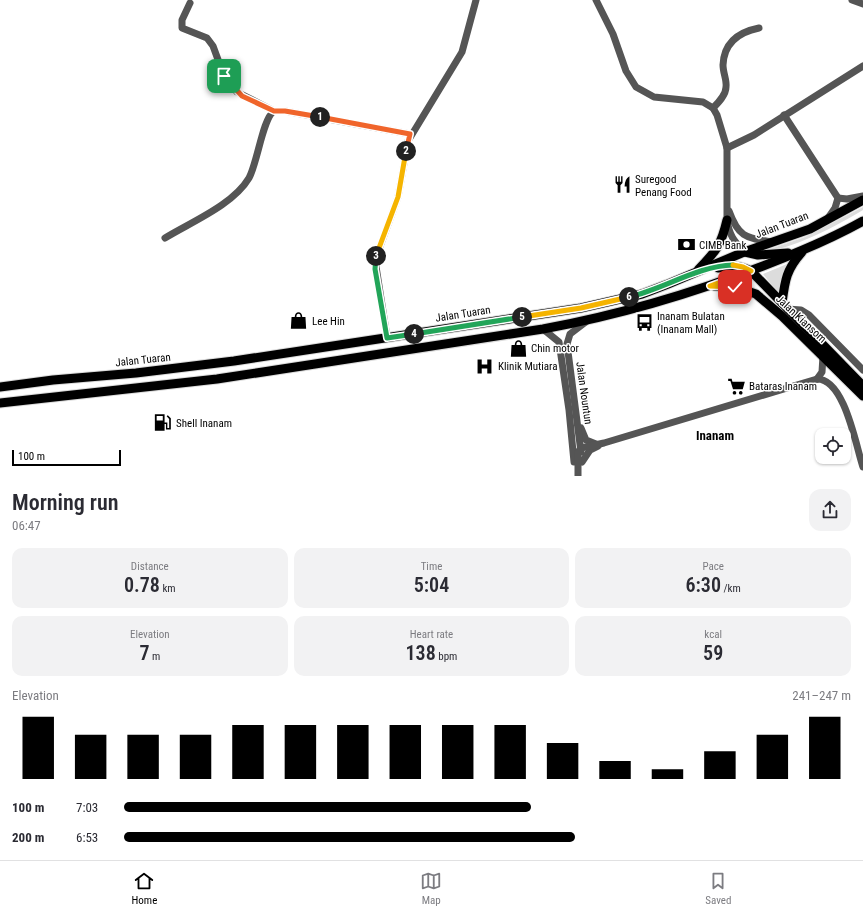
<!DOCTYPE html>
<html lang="en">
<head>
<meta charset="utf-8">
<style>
	body { margin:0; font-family:"Roboto Condensed",sans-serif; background:#f2f2f3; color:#2b2b33; height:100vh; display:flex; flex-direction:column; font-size:15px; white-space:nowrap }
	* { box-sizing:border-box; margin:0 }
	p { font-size:13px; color:#7c7c81 }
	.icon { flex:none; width:22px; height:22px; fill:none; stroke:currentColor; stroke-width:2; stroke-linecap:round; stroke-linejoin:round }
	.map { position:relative; height:476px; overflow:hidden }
	.side { display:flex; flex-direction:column; background:#fff; flex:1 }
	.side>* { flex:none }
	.buttons { position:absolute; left:815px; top:428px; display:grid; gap:8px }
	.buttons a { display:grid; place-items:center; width:36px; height:36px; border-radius:8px; background:#fff; box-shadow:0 1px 3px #0004; font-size:20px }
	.scale { position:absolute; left:12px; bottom:10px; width:109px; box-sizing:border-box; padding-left:4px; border:2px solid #000; border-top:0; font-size:11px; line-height:14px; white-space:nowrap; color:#000; -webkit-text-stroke:3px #fff; paint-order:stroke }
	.pin { position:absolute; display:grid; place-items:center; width:34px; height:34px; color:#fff; margin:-17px; border-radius:8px; box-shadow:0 2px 6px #0006 }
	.km { position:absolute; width:20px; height:20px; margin:-10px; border-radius:50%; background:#222; color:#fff; font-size:11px; line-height:20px; text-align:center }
	.round { display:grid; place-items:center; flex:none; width:42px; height:42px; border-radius:12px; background:#f2f2f3 }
	.head { display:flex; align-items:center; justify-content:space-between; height:68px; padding:0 12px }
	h1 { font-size:22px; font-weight:600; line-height:30px }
	.metrics { display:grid; grid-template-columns:repeat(3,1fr); gap:6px; height:68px; padding:4px 12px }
	.metrics div { display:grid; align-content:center; border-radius:10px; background:#f2f2f3; text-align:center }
	.metrics b { font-size:20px; font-weight:600 }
	.metrics small { font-size:11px; font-weight:400 }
	.metrics p { font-size:11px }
	.chart { height:112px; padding:8px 12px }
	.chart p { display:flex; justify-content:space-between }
	.chart svg { width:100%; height:72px; margin-top:4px; stroke:#000; stroke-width:6 }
	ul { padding:0 12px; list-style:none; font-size:13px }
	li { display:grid; grid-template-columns:64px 48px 1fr; align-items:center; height:30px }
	li i { height:10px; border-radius:5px; background:#000 }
	.tab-bar { display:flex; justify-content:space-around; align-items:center; height:56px; border-top:1px solid #e1e1e2; background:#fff; font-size:11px; color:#7c7c81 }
	.tab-bar a { display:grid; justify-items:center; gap:2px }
	.tab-bar .selected { color:#000 }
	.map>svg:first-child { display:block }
	.green { fill:#dcdcdc }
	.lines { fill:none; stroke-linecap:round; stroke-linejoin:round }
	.major-casing { stroke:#dbdbdb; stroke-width:11 }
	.minor { stroke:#555; stroke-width:7 }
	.major { stroke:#000; stroke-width:9 }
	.split-1-casing { stroke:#fff; stroke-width:8 }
	.split-2-casing { stroke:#fff; stroke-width:8 }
	.split-3-casing { stroke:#fff; stroke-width:8 }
	.split-4-casing { stroke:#fff; stroke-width:8 }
	.split-5-casing { stroke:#fff; stroke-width:8 }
	.split-6-casing { stroke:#fff; stroke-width:8 }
	.split-7-casing { stroke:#fff; stroke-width:8 }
	.split-8-casing { stroke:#fff; stroke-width:8 }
	.split-1 { stroke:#f0652b; stroke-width:5 }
	.split-2 { stroke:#f0652b; stroke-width:5 }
	.split-3 { stroke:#f5b400; stroke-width:5 }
	.split-4 { stroke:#22a559; stroke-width:5 }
	.split-5 { stroke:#22a559; stroke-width:5 }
	.split-6 { stroke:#f5b400; stroke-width:5 }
	.split-7 { stroke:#22a559; stroke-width:5 }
	.split-8 { stroke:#f5b400; stroke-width:5 }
	.labels { text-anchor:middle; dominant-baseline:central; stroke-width:3; stroke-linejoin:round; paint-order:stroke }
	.poi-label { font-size:11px; fill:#000; stroke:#fff; text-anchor:start }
	.street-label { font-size:11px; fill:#000; stroke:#fff }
	.quarter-label { font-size:13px; font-weight:bold; fill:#000; stroke:#fff }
</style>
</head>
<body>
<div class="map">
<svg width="863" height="476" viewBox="0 0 863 476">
	<rect width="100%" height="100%" fill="#fff"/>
	<!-- green -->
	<g class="green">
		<path d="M863,207V210C840,224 790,251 764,251L805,237Z"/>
		<polygon points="787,264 781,278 779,294 763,274"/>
	</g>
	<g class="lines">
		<defs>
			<g id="major">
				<polyline points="745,252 758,255 788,253"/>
				<path d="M718,268C731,265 740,265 751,271L863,386"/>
				<path d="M698,270C716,251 721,246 727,220"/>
				<polyline points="714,286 735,287 756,294 782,316 863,396"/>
				<path d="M782,303C785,280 786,270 802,252"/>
				<polyline points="0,387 53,380 136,373 234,361 581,308 642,294 668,284 744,252 810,229 863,200"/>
				<path d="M0,403L217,379L543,329C619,315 691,294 763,266C797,253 831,239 863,221"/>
			</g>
		</defs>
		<!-- major casing -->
		<use href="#major" class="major-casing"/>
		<!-- minor -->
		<g class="minor">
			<path d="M596,0L613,34L626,71L636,87L654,97L703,102L713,108L717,115L727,148V220C729,235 734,241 744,252"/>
			<polyline points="852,0 863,4"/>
			<polyline points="190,3 182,20 182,28 207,38 213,46 224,76 237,92 274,111"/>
			<path d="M713,108C718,103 726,95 726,87C727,80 723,73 723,65C724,42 739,32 759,28"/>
			<polyline points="784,115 838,198 835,208 828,218"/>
			<polyline points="727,148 754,135 863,66"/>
			<polyline points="838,198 847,199 863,196"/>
			<path d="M729,211C738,236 745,238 771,242"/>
			<path d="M165,238C191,222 233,205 249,178C257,164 263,119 273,112C276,110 281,111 285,111L410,134"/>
			<polyline points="787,309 801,310 809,315 863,370"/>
			<polyline points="543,329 559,342 569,410 574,462"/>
			<polyline points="387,337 375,260 398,197 408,141 462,52 476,0"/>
			<polyline points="817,379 822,372 823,356"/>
			<polyline points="581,428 586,440 596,444"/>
			<polyline points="581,452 567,344 570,334 587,321"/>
			<polyline points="582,462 590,450 598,446"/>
			<path d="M578,476V452L581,448L604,443L817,379C845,379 856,447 863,467"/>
		</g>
		<!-- major -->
		<use href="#major" class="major"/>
	</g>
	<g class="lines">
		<defs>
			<polyline id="split-1" points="224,76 242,96 274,111 285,111 320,117"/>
			<polyline id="split-2" points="320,117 410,134 406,151"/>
			<polyline id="split-3" points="376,256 398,197 406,151"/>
			<polyline id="split-4" points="376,256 375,269 387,338 414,334"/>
			<polyline id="split-5" points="414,334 522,317"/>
			<polyline id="split-6" points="522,317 581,308 629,297"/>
			<path id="split-7" d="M629,297C664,289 697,266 733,265"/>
			<polyline id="split-8" points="733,265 743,267 751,271 710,286 735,287"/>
		</defs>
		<!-- split-1 casing -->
		<use href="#split-1" class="split-1-casing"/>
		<!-- split-2 casing -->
		<use href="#split-2" class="split-2-casing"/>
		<!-- split-3 casing -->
		<use href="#split-3" class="split-3-casing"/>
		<!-- split-4 casing -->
		<use href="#split-4" class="split-4-casing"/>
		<!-- split-5 casing -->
		<use href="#split-5" class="split-5-casing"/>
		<!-- split-6 casing -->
		<use href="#split-6" class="split-6-casing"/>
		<!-- split-7 casing -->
		<use href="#split-7" class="split-7-casing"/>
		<!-- split-8 casing -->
		<use href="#split-8" class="split-8-casing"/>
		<!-- split-1 -->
		<use href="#split-1" class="split-1"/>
		<!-- split-2 -->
		<use href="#split-2" class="split-2"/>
		<!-- split-3 -->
		<use href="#split-3" class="split-3"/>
		<!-- split-4 -->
		<use href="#split-4" class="split-4"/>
		<!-- split-5 -->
		<use href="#split-5" class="split-5"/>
		<!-- split-6 -->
		<use href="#split-6" class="split-6"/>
		<!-- split-7 -->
		<use href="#split-7" class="split-7"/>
		<!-- split-8 -->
		<use href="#split-8" class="split-8"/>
	</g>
	<!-- icons -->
	<defs>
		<symbol id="restaurant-bare" viewBox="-9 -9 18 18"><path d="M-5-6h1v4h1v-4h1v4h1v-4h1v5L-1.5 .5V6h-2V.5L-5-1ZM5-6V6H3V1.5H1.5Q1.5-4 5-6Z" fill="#000" stroke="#fff" stroke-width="2.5" paint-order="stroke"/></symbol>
		<symbol id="bank-bare" viewBox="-9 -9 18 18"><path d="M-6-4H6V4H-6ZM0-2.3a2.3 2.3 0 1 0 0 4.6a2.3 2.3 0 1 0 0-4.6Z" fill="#000" stroke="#fff" stroke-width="2.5" paint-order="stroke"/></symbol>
		<symbol id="shop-bare" viewBox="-9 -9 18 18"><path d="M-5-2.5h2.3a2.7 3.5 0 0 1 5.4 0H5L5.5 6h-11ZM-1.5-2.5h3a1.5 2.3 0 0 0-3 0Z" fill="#000" stroke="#fff" stroke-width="2.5" paint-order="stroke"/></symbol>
		<symbol id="bus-bare" viewBox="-9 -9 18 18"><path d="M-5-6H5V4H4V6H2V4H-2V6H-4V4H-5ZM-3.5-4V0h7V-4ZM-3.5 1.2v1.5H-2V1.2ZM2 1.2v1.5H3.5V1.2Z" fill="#000" stroke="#fff" stroke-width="2.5" paint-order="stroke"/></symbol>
		<symbol id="hospital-bare" viewBox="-9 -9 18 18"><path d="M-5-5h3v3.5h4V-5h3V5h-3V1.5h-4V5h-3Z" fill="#000" stroke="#fff" stroke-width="2.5" paint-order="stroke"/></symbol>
		<symbol id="supermarket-bare" viewBox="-9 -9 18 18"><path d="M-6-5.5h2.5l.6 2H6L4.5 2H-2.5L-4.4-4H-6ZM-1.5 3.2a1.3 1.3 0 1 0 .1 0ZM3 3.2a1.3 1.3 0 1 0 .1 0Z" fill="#000" stroke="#fff" stroke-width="2.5" paint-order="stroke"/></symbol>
		<symbol id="fuel-bare" viewBox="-9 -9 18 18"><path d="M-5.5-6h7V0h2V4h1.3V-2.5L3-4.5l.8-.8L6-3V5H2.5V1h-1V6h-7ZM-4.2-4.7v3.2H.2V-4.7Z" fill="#000" stroke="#fff" stroke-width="2.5" paint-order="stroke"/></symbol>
	</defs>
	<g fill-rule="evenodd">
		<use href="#restaurant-bare" x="610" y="172" width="25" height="25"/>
		<use href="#bank-bare" x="674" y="232" width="25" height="25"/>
		<use href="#shop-bare" x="286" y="308" width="25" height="25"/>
		<use href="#bus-bare" x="632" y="310" width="25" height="25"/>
		<use href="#shop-bare" x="506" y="336" width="25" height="25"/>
		<use href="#hospital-bare" x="472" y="354" width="25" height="25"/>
		<use href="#supermarket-bare" x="724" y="374" width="25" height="25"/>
		<use href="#fuel-bare" x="150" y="410" width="25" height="25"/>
	</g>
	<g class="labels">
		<!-- poi labels -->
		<g class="poi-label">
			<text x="635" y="179">Suregood<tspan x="635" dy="13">Penang Food</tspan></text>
			<text x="699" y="245">CIMB Bank</text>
			<text x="657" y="316">Inanam Bulatan<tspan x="657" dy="13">(Inanam Mall)</tspan></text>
			<text x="312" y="321">Lee Hin</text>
			<text x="531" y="348">Chin motor</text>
			<text x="498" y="366">Klinik Mutiara</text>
			<text x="749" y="386">Bataras Inanam</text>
			<text x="176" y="423">Shell Inanam</text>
		</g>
		<!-- street labels -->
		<g class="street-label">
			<text transform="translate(782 225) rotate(-21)">Jalan Tuaran</text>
			<text transform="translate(463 314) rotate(-9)">Jalan Tuaran</text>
			<text transform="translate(801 319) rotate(43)">Jalan Kiansom</text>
			<text transform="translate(143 360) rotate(-6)">Jalan Tuaran</text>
			<text transform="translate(584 393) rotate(82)">Jalan Nountun</text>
		</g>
		<!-- quarter labels -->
		<g class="quarter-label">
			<text x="715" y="435">Inanam</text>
		</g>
	</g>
</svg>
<div class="buttons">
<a><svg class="icon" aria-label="locate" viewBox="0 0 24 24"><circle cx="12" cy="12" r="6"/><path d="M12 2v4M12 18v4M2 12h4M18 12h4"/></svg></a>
</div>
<div class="scale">100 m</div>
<div class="pin" style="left:224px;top:76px;background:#1e9e55"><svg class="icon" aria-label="arrive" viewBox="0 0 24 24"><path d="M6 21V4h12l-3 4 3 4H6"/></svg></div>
<div class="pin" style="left:735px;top:287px;background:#d93025"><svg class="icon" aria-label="check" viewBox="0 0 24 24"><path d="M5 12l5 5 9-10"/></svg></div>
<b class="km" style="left:320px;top:117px">1</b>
<b class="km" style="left:406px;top:151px">2</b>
<b class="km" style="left:376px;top:256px">3</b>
<b class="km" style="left:414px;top:334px">4</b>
<b class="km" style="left:522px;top:317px">5</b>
<b class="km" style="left:629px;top:297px">6</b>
</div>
<section class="side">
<div class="head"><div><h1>Morning run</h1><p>06:47</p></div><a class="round"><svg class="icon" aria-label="share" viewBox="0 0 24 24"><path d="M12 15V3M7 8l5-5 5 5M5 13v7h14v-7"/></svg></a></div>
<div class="metrics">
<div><p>Distance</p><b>0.78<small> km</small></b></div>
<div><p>Time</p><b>5:04</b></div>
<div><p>Pace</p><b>6:30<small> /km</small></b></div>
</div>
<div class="metrics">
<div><p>Elevation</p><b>7<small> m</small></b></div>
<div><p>Heart rate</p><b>138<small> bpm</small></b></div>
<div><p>kcal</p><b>59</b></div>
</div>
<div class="chart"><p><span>Elevation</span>241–247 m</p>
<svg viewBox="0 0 160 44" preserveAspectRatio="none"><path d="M5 44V6M15 44V17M25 44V17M35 44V17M45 44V11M55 44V11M65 44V11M75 44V11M85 44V11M95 44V11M105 44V22M115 44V33M125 44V38M135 44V27M145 44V17M155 44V6"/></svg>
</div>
<ul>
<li><b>100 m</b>7:03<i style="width:56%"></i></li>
<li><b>200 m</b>6:53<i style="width:62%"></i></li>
</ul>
</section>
<nav class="tab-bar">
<a class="selected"><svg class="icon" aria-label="home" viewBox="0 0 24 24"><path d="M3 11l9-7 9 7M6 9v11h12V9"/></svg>Home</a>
<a><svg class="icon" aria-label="map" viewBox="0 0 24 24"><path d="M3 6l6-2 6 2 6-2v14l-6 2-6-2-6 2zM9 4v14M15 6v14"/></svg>Map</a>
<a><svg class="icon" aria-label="saved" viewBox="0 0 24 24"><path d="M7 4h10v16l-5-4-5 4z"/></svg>Saved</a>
</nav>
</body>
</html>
